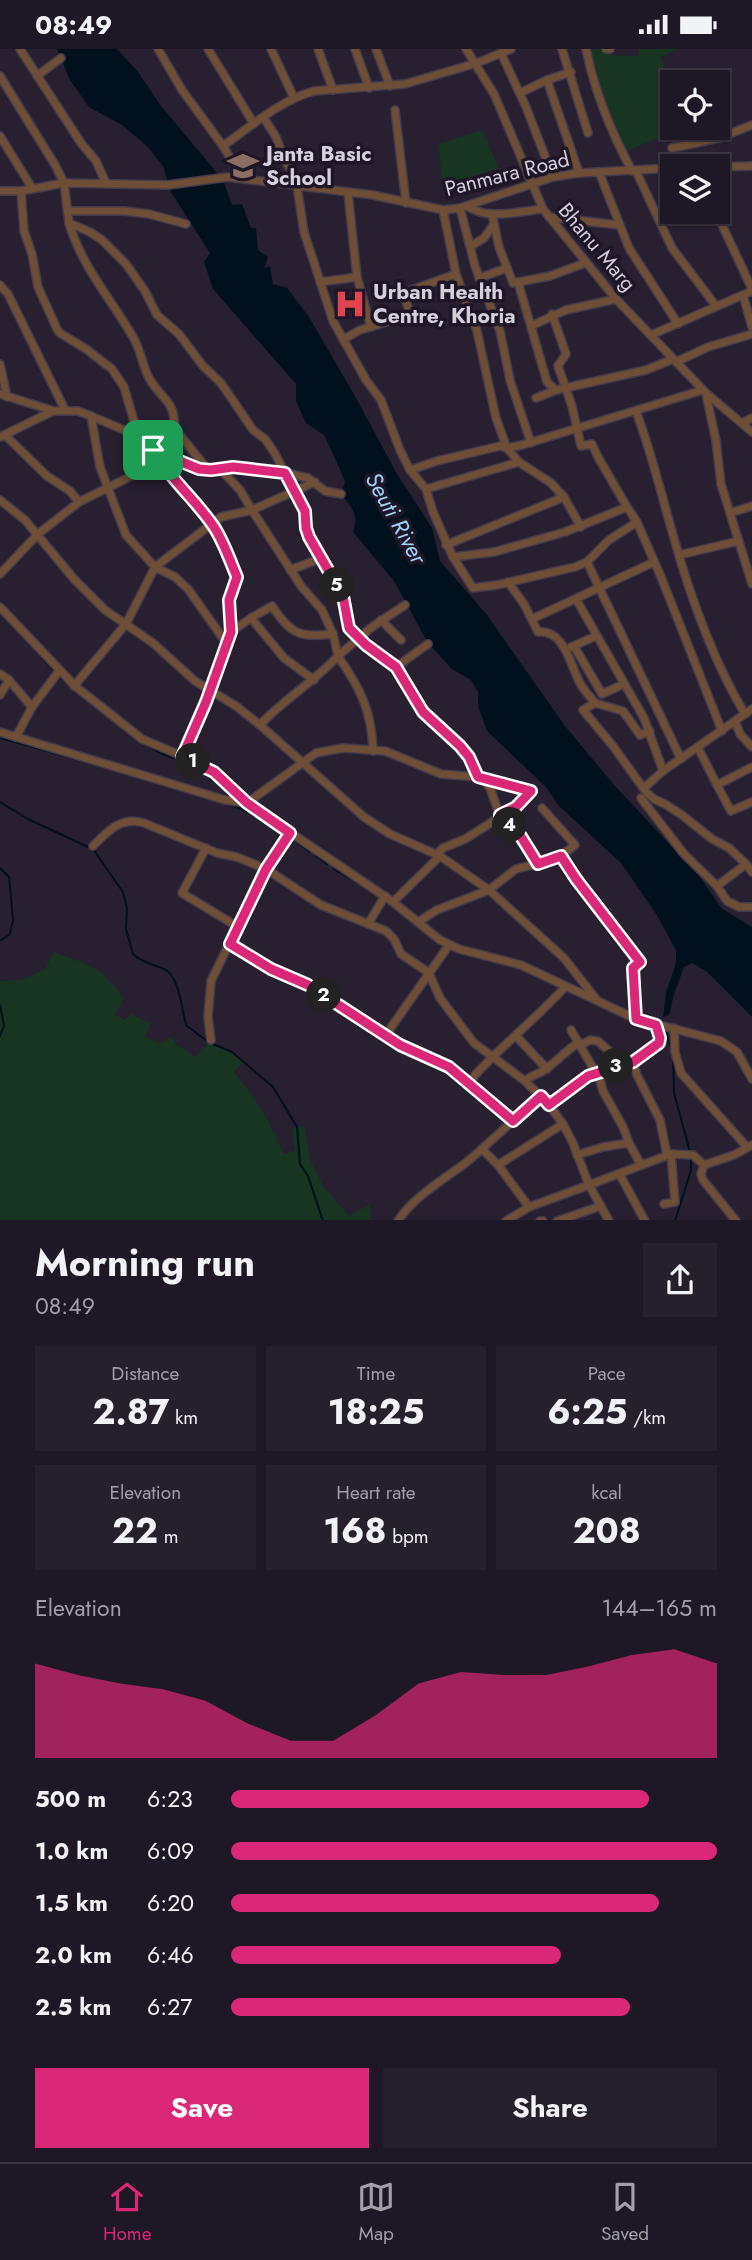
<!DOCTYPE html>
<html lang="en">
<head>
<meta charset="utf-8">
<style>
	body { margin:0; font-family:Jost,sans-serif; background:#26202d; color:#f1f3f6; height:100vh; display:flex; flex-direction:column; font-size:26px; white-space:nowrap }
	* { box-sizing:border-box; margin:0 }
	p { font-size:23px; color:#a19fa7 }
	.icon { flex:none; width:38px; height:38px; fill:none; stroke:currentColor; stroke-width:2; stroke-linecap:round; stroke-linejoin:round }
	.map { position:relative; height:1171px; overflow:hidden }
	.sheet { display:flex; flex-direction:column; background:#1e1725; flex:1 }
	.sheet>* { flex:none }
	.controls { position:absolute; left:660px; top:21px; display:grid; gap:14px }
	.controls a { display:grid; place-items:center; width:70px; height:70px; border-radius:0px; background:#1e1725; box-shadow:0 2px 5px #0004,0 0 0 2px #3c3642; font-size:35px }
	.pin { position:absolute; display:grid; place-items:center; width:60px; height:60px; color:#fff; margin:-30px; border-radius:14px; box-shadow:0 4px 10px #0006 }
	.km { position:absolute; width:35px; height:35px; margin:-18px; border-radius:50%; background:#222; color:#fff; font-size:19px; line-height:35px; text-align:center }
	.round { display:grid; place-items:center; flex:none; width:74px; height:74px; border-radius:0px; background:#26202d }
	.head { display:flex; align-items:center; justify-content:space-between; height:119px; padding:0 35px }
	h1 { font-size:38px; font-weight:700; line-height:52px }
	.metrics { display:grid; grid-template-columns:repeat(3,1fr); gap:10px; height:119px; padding:7px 35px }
	.metrics div { display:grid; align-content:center; border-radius:0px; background:#26202d; text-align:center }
	.metrics b { font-size:35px; font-weight:700 }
	.metrics small { font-size:19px; font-weight:400 }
	.metrics p { font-size:19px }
	.chart { height:196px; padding:14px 35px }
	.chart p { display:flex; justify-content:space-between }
	.chart svg { width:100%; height:126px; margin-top:7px; fill:#db2777; opacity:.7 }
	.primary-button { display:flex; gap:14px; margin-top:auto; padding:14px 35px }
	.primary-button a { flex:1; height:80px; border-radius:0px; background:#db2777; color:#fff; font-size:28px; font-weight:700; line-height:80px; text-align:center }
	.primary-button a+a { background:#26202d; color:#f1f3f6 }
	ul { padding:0 35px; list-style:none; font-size:23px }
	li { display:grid; grid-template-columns:112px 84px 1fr; align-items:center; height:52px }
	li i { height:18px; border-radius:9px; background:#db2777 }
	.status { display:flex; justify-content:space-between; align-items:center; height:49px; padding:0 35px; background:#1e1725; direction:ltr }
	.status svg { height:19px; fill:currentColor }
	.tab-bar { display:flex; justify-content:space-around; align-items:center; height:98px; border-top:2px solid #3c3642; background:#1e1725; font-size:19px; color:#a19fa7 }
	.tab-bar a { display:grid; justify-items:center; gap:4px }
	.tab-bar .current { color:#db2777 }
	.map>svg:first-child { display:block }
	.green { fill:#173521 }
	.water { fill:#00101c }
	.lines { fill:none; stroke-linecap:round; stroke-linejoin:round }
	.stream { stroke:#00101c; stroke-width:2 }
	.minor-casing { stroke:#443b4c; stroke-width:10 }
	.minor { stroke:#6e4e36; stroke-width:7 }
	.route-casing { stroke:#fff; stroke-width:14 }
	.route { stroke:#db2777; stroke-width:9 }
	.labels { text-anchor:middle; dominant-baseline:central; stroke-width:7; stroke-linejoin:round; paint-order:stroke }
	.poi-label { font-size:21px; font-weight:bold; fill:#d5cfdb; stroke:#1e1527; text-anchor:start }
	.street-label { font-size:21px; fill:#d5cfdb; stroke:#1e1527 }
	.water-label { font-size:23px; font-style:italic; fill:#9dd3f7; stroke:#1e1527 }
</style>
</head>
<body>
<div class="status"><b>08:49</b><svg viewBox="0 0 49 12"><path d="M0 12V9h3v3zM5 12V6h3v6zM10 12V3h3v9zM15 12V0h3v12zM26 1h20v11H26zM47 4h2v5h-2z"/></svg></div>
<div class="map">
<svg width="752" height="1172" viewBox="0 0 752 1172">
	<rect width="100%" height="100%" fill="#281f31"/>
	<!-- green -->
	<g class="green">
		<polygon points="586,0 610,0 611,6 639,7 638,0 678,0 661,8 672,42 672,79 683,79 622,104"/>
		<polygon points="482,81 499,119 442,140 439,95"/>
		<path d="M54,903C90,916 101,917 124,950L115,965L124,971L131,965L151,975L145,987L160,995L170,987L177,996L196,1008L209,993L232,1003L244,1012L234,1023C255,1049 272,1074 284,1105L295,1101L292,1080L304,1076L311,1113L324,1138L349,1167L370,1155L371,1171H0V932L22,931L45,920Z"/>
	</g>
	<!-- water -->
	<path class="water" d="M57,0H117L138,23L161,57L223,131L232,156L242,155L251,179H256L258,201L268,208L264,219L270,217L273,235L287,239L309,268L356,349L397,425L432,479L440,512L487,566L565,677L614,736L700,828L721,859L752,878V968L706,922L692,914L684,918L674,945L669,966L663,968L666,944L676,914V901L655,863L621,814L559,757L546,738L487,682L478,657V643L471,631L452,620L428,594L394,532L353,483C359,466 352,458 341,445L345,433L339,418L324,386L306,374L296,352V335L213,240L204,213L210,204L171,143L163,117L147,97L122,76L89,58L70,31Z"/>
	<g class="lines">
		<!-- stream -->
		<g class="stream">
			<polyline points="13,576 54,622"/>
			<polyline points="59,627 69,636"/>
			<polyline points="74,641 92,655"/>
			<polyline points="119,676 126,683"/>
			<polyline points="131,687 162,705 199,718"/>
			<polyline points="0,689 104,718"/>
			<polyline points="126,725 205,749"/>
			<polyline points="218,732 224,739"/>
			<polyline points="0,753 28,770 88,798"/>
			<polyline points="224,754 249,763 285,785"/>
			<polyline points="291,789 310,803"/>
			<path d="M93,800L123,843L127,859L126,880L133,905C143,914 152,915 164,920C179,926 182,961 186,976L208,993L232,1003L273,1038L297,1078L300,1115L308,1127L323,1172"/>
			<polyline points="316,807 327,815"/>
			<polyline points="0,819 9,828 13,871 10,885 0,892"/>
			<polyline points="334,820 366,839"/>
			<polyline points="0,956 4,977 0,987"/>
			<polyline points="665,980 672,1001"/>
			<polyline points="673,1006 674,1044 690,1103"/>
			<polyline points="675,1172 691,1121 691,1109"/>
		</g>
		<defs>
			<g id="minor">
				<polyline points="20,0 81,94 96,112 106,134"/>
				<path d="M158,0L182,41L223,97C251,77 281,51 314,42L405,35L477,14L511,0"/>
				<polyline points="208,0 254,75"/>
				<polyline points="271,0 294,49"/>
				<polyline points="318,0 333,41"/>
				<polyline points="355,0 369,39"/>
				<polyline points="376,0 390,37"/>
				<polyline points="466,0 494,45 543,160 616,250 706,344 752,383"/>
				<polyline points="562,0 588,84"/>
				<path d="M586,0C595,44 611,83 632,122"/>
				<polyline points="606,0 610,0"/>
				<polyline points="501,4 526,58 553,128"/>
				<polyline points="0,27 55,116 64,134 69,174 90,183 102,191 126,215 145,242 157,266 179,285 203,317 221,334 253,381 265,390 274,403 285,424 233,418 220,420 240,441 252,461 221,468 155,518 126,575 74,637"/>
				<polyline points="37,27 61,9"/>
				<polyline points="547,31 579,124"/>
				<polyline points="520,44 547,31 571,23"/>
				<polyline points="395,61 406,154"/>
				<polyline points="264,69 276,88 284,110 301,138"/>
				<polyline points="693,79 697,94"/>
				<polyline points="0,87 32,139"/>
				<polyline points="223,97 242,129"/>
				<polyline points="672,99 719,89 752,76"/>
				<polyline points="718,118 752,117"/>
				<polyline points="636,122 672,199 716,257"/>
				<polyline points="599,123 629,199 678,275"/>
				<polyline points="297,137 304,183 333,272 366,331 381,351 400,401 410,421 426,440 433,463 453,508 494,503 565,483 627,458 637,473 661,528 722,682"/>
				<polyline points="0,142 21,142 64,134 168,136 228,128 373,146 443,161 460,159 553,128 579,124 672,119"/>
				<polyline points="21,142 24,182 32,205 38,238 57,280 60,284 86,300 112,320 124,338 134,372 149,398"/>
				<polyline points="348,144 357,228 371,278"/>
				<path d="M467,157C488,172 519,162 543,160"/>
				<polyline points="460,159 475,217 500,282 510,331 531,394"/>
				<polyline points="443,161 456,225 477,282 496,369 507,399 519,413 551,434 564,448 581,478"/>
				<polyline points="68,162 124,162 149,165 186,175"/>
				<polyline points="716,163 752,240"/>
				<polyline points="492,165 499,198 513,234 550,227 585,214"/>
				<polyline points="549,168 619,176"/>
				<path d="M69,174C82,218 111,250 133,288C141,301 142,316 149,329C163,353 174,349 175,380L208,421"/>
				<polyline points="471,197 484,189 494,175"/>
				<polyline points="479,229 507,219"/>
				<polyline points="320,233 357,228"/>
				<polyline points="518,233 547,333 556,341"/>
				<polyline points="0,236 8,245 65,361"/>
				<polyline points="743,246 752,278"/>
				<polyline points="552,265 566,305 558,317 572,357 581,397 592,395 598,408 627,458"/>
				<polyline points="531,277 566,261 616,250"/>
				<polyline points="651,286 752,242"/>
				<polyline points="344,290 360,281 406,267 409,261 403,244 456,225"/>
				<polyline points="676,313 708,298 752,285"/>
				<polyline points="0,315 7,348"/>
				<polyline points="0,345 54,362 78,362 91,367 100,418 126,486 155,518 175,528 188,540 227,595 206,653 182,708"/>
				<polyline points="706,345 716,392 721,435 752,535"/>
				<polyline points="536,349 556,341 646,321 673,310"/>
				<path d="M636,362C651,402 661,444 673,486C690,547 712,610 745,665"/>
				<polyline points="91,367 124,381 147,397"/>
				<polyline points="742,374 752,369"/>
				<polyline points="5,386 47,427 70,442 79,453"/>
				<polyline points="0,388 53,362"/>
				<path d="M220,420H199L153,401C170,430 196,451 214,478C224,493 230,511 237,528C236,537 230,541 229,549C228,567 234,575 227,595"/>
				<polyline points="410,421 437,412 500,397 507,399 522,396 703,341"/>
				<polyline points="315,433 252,461 301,537 322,561 333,585 338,607 372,578 405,556"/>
				<polyline points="426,440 519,413"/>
				<polyline points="341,445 325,442 308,429 285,424 305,462 305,479 309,488 343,547 349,579 366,596 396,618 411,646 423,662 460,697 469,708 478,728"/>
				<polyline points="0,451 25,471 74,530 105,561 153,594 195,632 236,657 260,676 364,768 390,785 440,807 489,841 564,909 596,950"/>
				<polyline points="730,464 752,457"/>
				<polyline points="446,496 564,448"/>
				<polyline points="679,506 739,492"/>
				<polyline points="453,508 473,539 497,536 575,518 587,513 609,491 637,473"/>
				<polyline points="587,513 681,710"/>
				<polyline points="290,521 322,509"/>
				<polyline points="0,525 38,485 79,453 160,413"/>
				<path d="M508,533L524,555L538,583C565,580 571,619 581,636C585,642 590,648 595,654L583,661L613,697L646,743L654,750L665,755L682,766L712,790L729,799L746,815L752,823"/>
				<polyline points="576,550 644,669 663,722"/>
				<polyline points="0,558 75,637 142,690 199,714 214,723 247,754 393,853 440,891 459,900 521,916 636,970 721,992 737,1003 752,1030"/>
				<path d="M251,569L272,557C291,585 299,589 333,585"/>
				<polyline points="532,570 654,513"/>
				<polyline points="381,571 401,591"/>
				<polyline points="231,583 251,569 284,609 314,631"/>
				<polyline points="574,597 602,645 624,635"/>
				<polyline points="571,598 596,587"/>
				<polyline points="396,618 428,595"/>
				<polyline points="0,625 9,631 32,658"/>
				<polyline points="0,646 9,631"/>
				<polyline points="595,654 623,662 640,686 650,682"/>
				<polyline points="735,672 740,685 752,698"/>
				<path d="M260,676C284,650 314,633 338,607C360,639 372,662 373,702"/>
				<polyline points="0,683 225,751 247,754 316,704 343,699 385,702 441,725 478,728 531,742 516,758 465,790 443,799 436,806"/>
				<polyline points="16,688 32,658 59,622"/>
				<polyline points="698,699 717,736 752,718"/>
				<polyline points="483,730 490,739 500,767 520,786 538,815"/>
				<polyline points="717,736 731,762 752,753"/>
				<polyline points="644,739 663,722 752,660"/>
				<polyline points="641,749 684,805 717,837 727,852 739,858 752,858"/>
				<path d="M93,797C108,782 121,767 144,774L217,804L237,808L266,820L321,856L386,882L394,890L401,905L429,924L440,949L474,994L525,1032L549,1056L563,1075L573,1094L589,1136L529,1158L506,1172"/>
				<polyline points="206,799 182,844 238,878"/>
				<polyline points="561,807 576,830 640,913 633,919 636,970"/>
				<polyline points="717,837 746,815"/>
				<polyline points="393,853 440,807"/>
				<polyline points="418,873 437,861 489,841 516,820 549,812 561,807 575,796 542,759"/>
				<polyline points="368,875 385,847"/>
				<path d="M230,895L271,920L308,936L400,996C449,1013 475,1039 513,1072"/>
				<polyline points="674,979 675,1003 681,1024 747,1098"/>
				<polyline points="571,981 596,1024"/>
				<polyline points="385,987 449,896"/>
				<polyline points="516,987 547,1020"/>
				<polyline points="211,991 208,968 211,932 266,820 290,784"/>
				<polyline points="581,996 590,991 598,992 623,1015"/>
				<polyline points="633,1013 637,1026 660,1071 667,1106"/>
				<path d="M525,1032C534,1024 538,1026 546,1020C557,1012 567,1001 579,993"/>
				<path d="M468,1034C498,999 534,972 565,938"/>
				<polyline points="549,1056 588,1027 633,1013 659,994 660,989 656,976"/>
				<polyline points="629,1094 641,1116"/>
				<polyline points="482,1100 498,1116 529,1158"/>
				<polyline points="577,1106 603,1098 629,1094 623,1078 603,1042 598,1024"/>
				<polyline points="498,1116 563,1075"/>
				<polyline points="704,1116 701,1125 703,1131 736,1172"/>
				<polyline points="620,1126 645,1172"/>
				<polyline points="664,1155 675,1153 671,1105"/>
				<path d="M398,1172C414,1147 445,1130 468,1112C493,1091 516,1068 541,1047"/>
				<polyline points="540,1172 543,1172"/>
				<polyline points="557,1172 601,1157"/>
				<polyline points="609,1172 589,1136 671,1105 693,1106 704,1116 734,1106 752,1096"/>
			</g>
		</defs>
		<!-- minor casing -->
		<use href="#minor" class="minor-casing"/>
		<!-- minor -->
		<use href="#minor" class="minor"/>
	</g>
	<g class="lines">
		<defs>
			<path id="route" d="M153,401L199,420L211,421L233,418L285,424L305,462L306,479L309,488L343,547L349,579L366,596L396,618L423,663L460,697L469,708L478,728L531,742L516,758L500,766L520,786L538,815L561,807L576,830L640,913L633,919L636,970L656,976L660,989L659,994L633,1013L588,1027L549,1056L541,1047L513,1072L449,1018L400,996L308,936L271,920L230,895L266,820L290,784L247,754L214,723L182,708L206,653L231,583L229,551L237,528C230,512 224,493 214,478C196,451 170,430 153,401Z"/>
		</defs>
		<!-- route casing -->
		<use href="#route" class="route-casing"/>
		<!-- route -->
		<use href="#route" class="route"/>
	</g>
	<!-- icons -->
	<defs>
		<symbol id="school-bare" viewBox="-9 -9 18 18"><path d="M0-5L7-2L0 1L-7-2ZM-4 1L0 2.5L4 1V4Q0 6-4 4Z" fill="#8d6e63" stroke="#1e1527" stroke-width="2.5" paint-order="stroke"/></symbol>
		<symbol id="hospital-bare" viewBox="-9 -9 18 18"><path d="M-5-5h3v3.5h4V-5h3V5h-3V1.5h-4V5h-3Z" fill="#e0444e" stroke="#1e1527" stroke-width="2.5" paint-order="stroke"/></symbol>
	</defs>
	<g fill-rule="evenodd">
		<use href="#school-bare" x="221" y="95" width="44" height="44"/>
		<use href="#hospital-bare" x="328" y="233" width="44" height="44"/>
	</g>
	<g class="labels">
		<!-- poi labels -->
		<g class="poi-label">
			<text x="266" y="105">Janta Basic<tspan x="266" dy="24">School</tspan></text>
			<text x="373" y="243">Urban Health<tspan x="373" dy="24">Centre, Khoria</tspan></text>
		</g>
		<!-- street labels -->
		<g class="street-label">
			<text transform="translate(507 125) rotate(-14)">Panmara Road</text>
			<text transform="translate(597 198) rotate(50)">Bhanu Marg</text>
		</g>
		<!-- water labels -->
		<g class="water-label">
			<text transform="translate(396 469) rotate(61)">Seuti River</text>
		</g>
	</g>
</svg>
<div class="controls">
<a><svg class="icon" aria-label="locate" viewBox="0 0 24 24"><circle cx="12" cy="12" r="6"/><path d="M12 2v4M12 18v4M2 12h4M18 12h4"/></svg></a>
<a><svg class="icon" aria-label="layers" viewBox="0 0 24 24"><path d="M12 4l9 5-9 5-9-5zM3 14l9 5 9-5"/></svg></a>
</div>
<div class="pin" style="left:153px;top:401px;background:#1e9e55"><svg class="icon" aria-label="arrive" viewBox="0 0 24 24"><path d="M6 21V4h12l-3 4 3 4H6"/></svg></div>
<b class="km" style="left:193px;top:712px">1</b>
<b class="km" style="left:324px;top:946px">2</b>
<b class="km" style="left:616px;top:1017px">3</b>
<b class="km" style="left:510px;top:776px">4</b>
<b class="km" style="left:337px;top:536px">5</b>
</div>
<section class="sheet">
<div class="head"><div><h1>Morning run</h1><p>08:49</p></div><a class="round"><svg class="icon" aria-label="share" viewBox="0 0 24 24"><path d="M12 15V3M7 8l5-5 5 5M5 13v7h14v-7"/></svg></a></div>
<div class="metrics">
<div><p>Distance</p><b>2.87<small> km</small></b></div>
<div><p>Time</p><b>18:25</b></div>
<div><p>Pace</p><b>6:25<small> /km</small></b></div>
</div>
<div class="metrics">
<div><p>Elevation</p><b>22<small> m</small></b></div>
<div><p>Heart rate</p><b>168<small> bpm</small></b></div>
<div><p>kcal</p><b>208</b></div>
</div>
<div class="chart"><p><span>Elevation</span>144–165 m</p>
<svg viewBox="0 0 160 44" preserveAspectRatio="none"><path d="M0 44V11L10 15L20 18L30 20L40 24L50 32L60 38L70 38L80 29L90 18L100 14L110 15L120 15L130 12L140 8L150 6L160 11V44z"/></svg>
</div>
<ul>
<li><b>500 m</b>6:23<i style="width:86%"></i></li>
<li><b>1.0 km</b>6:09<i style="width:100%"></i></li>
<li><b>1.5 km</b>6:20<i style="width:88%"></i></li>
<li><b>2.0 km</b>6:46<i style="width:68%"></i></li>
<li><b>2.5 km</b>6:27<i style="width:82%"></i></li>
</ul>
<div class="primary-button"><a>Save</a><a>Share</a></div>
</section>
<nav class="tab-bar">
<a class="current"><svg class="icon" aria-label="home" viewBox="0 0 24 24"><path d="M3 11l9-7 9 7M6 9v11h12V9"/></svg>Home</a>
<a><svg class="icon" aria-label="map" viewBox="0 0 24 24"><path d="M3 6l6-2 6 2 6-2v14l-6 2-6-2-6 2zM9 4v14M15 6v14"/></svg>Map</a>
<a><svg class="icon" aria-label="saved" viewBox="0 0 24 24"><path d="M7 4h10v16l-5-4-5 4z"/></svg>Saved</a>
</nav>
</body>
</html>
